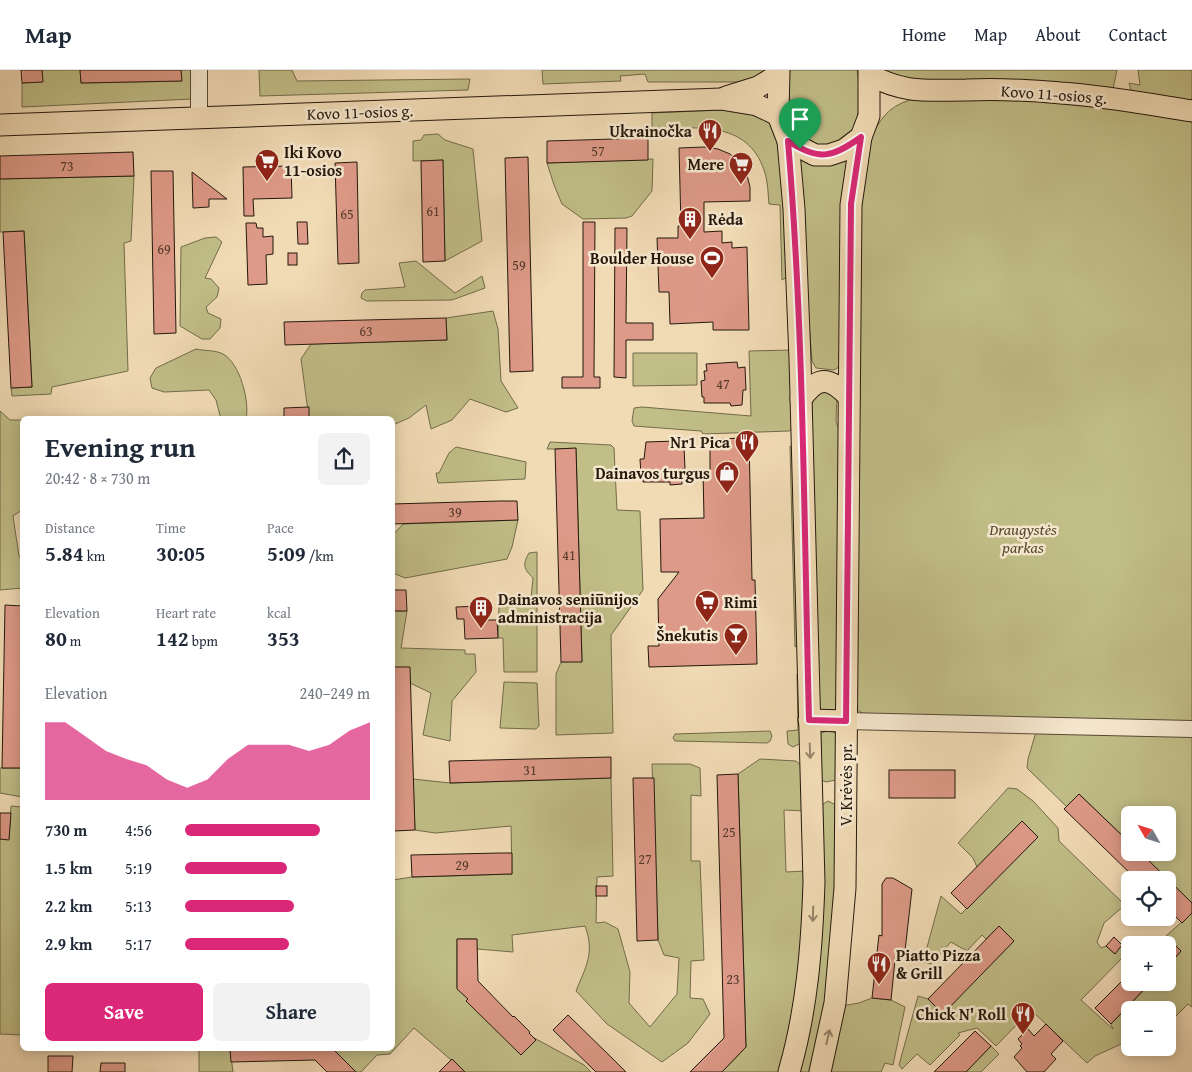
<!DOCTYPE html>
<html lang="en">
<head>
<meta charset="utf-8">
<style>
	body { margin:0; font-family:"Gentium Book Plus",serif; background:#f2f2f3; color:#1f2937; height:100vh; display:flex; flex-direction:column; font-size:19px; white-space:nowrap }
	* { box-sizing:border-box; margin:0 }
	p { font-size:16px; color:#747a83 }
	.icon { flex:none; width:28px; height:28px; fill:none; stroke:currentColor; stroke-width:2; stroke-linecap:round; stroke-linejoin:round }
	.map { position:relative; flex:1; overflow:hidden }
	.drawer { position:absolute; left:20px; top:346px; width:375px; height:635px; display:flex; flex-direction:column; background:#fff; border-radius:8px; box-shadow:0 2px 12px #0003 }
	.drawer>* { flex:none }
	.needle { width:32px; rotate:309deg }
	.tools { position:absolute; left:1121px; top:736px; display:grid; gap:10px }
	.tools a { display:grid; place-items:center; width:55px; height:55px; border-radius:8px; background:#fff; box-shadow:0 2px 12px #0003; font-size:25px }
	.pin { position:absolute; display:grid; place-items:center; width:42px; height:42px; color:#fff; margin:-51px -21px; border-radius:50% 50% 50% 0; rotate:-45deg; box-shadow:0 0 5px #0007 }
	.pin .icon { rotate:45deg }
	.round { display:grid; place-items:center; flex:none; width:52px; height:52px; border-radius:8px; background:#f2f2f3 }
	.summary { display:flex; align-items:center; justify-content:space-between; height:85px; padding:0 25px }
	h1 { font-size:28px; font-weight:800; line-height:38px }
	.figures { display:grid; grid-template-columns:repeat(3,1fr); gap:8px; height:85px; padding:5px 25px }
	.figures div { display:grid; align-content:center }
	.figures b { font-size:21px; font-weight:800 }
	.figures small { font-size:14px; font-weight:400 }
	.figures p { font-size:14px }
	.chart { height:140px; padding:10px 25px }
	.chart p { display:flex; justify-content:space-between }
	.chart svg { width:100%; height:90px; margin-top:5px; fill:#db2777; opacity:.7 }
	.primary-button { display:flex; gap:10px; margin-top:auto; padding:10px 25px }
	.primary-button a { flex:1; height:58px; border-radius:8px; background:#db2777; color:#fff; font-size:20px; font-weight:800; line-height:58px; text-align:center }
	.primary-button a+a { background:#f2f2f3; color:#1f2937 }
	ul { padding:0 25px; list-style:none; font-size:16px }
	li { display:grid; grid-template-columns:80px 60px 1fr; align-items:center; height:38px }
	li i { height:12px; border-radius:6px; background:#db2777 }
	header { display:flex; align-items:center; gap:30px; box-sizing:border-box; height:70px; padding:0 25px; background:#fff; border-bottom:1px solid #e0e1e3 }
	header strong { font-size:24px }
	nav { display:flex; gap:28px; margin-inline-start:auto; font-size:18px }
	.map>svg:first-child { display:block }
	.green { fill:#c1be88; stroke:#726b4a }
	.building { fill:#de9a88; stroke:#24180c }
	.lines { fill:none; stroke-linecap:round; stroke-linejoin:round }
	.minor-casing { stroke:#574936; stroke-width:18 }
	.major-casing { stroke:#24180c; stroke-width:23 }
	.minor { stroke:#f6e8cf; stroke-width:16 }
	.major { stroke:#f1dbb5; stroke-width:21 }
	.oneway { stroke:#958369 }
	.route-casing { stroke:#fff; stroke-width:10 }
	.route { stroke:#db2777; stroke-width:6 }
	.labels { text-anchor:middle; dominant-baseline:central; stroke-width:5; stroke-linejoin:round; paint-order:stroke }
	.number-label { font-size:14px; fill:#52382b }
	.street-label { font-size:16px; fill:#24180c; stroke:#f6e8cf }
	.poi-label { font-size:16px; font-weight:bold; fill:#24180c; stroke:#f6e8cf; text-anchor:end }
	.park-label { font-size:16px; font-style:italic; fill:#534a31; stroke:#f6e8cf }
</style>
</head>
<body>
<header>
<strong>Map</strong>
<nav><a>Home</a><a>Map</a><a>About</a><a>Contact</a></nav>
</header>
<div class="map">
<svg width="1192" height="1002" viewBox="0 0 1192 1002">
	<rect width="100%" height="100%" fill="#f1dbb5"/>
	<filter id="stains"><feTurbulence type="fractalNoise" baseFrequency=".004" numOctaves="4"/><feColorMatrix values="0 0 0 0 .2 0 0 0 0 .09 0 0 0 0 .02 0 0 0 .5 -.17"/></filter>
	<radialGradient id="worn" r=".72"><stop offset=".6" stop-color="#630" stop-opacity="0"/><stop offset="1" stop-color="#630" stop-opacity=".3"/></radialGradient>
	<!-- green -->
	<g class="green">
		<polygon points="42,0 80,0 81,13 181,11 181,0 191,0 192,29 22,37 22,13 42,12"/>
		<polygon points="259,0 292,0 297,11 470,9 468,20 260,26"/>
		<polygon points="542,0 771,0 759,12 648,12 645,4 620,6 621,11 543,14"/>
		<path d="M790,0H857C861,16 861,56 848,68C843,72 833,75 827,78C819,75 807,73 801,68C782,53 786,21 790,0Z"/>
		<polygon points="877,0 1117,0 1113,19 914,12"/>
		<polygon points="1138,0 1192,0 1192,32 1131,21 1129,13 1140,15"/>
		<path d="M918,28C954,29 990,29 1025,30C1081,33 1137,41 1192,52V653L867,646L856,639L859,119C869,79 870,37 918,28Z"/>
		<path d="M721,40L753,41L764,46L773,57L781,84L790,205L782,210L780,135L769,134C768,124 768,111 764,100C747,50 695,57 652,60V43Z"/>
		<polygon points="438,64 445,70 473,79 482,171 445,191 443,90 413,91 413,71 421,70 424,65"/>
		<path d="M796,88C816,96 830,98 850,89L842,295L834,300L816,298L812,291Z"/>
		<polygon points="653,89 652,121 632,146 626,148 583,149 562,134 554,115 547,93"/>
		<polygon points="134,106 131,171 124,173 128,301 52,317 51,324 12,326 11,318 32,317 24,161 0,162 0,109"/>
		<polygon points="216,167 222,172 205,208 211,209 219,218 217,227 206,237 208,243 221,249 220,258 210,269 202,269 180,256 181,177 205,168"/>
		<polygon points="416,191 455,223 482,206 485,218 452,230 367,231 361,228 362,223 365,220 405,217 399,193"/>
		<polygon points="493,241 498,259 501,311 518,338 506,342 470,329 452,350 431,359 426,335 409,348 393,355 392,349 309,349 301,289 311,274 447,270 446,248"/>
		<path d="M196,279C204,281 216,280 223,284C240,293 250,332 246,349H221L216,330L209,320L164,322L152,318L150,308L156,298Z"/>
		<polygon points="792,280 793,358 789,361 703,364 701,361 634,356 632,351 634,338 642,337 751,346 749,281"/>
		<polygon points="633,283 697,283 697,315 633,316"/>
		<polygon points="813,319 837,325 836,351 840,362 838,636 834,642 828,643 818,639 806,327"/>
		<polygon points="0,341 10,350 22,350 22,440 13,446 19,486 22,490 22,518 0,520"/>
		<polygon points="550,372 611,375 614,378 617,440 640,441 643,520 611,565 613,663 556,665 556,604 561,592 582,591 576,379 547,379"/>
		<polygon points="790,376 794,378 798,575 795,577"/>
		<polygon points="456,377 526,392 525,409 438,413 436,403 439,403 449,383"/>
		<polygon points="518,450 512,477 507,489 405,508 393,503 393,465 403,454"/>
		<path d="M537,482V602H504L503,568H498L499,535L531,528L533,508C524,499 522,495 529,483Z"/>
		<polygon points="392,541 407,541 401,578 465,580 465,584 475,584 476,602 452,631 450,671 423,665 431,623 410,613 393,597"/>
		<polygon points="797,604 800,604 803,667 799,674 793,677 788,674 787,661 798,660"/>
		<polygon points="504,612 537,613 539,656 536,659 500,658"/>
		<polygon points="770,661 772,666 770,671 767,673 675,671 673,668 675,664"/>
		<polygon points="827,661 834,662 839,668 836,710 826,712 821,710 817,669 821,663"/>
		<polygon points="1036,662 1192,664 1192,833 1140,783 1168,782 1168,745 1130,745 1130,773 1079,724 1067,737 1027,698 1028,689"/>
		<polygon points="760,689 796,691 804,698 806,741 784,740 786,802 806,801 806,856 788,972 781,1002 722,1002 746,977 738,704"/>
		<path d="M652,694H690L700,698L701,726L691,725V791H700L704,890L691,891L690,928L703,929L710,944L688,973L662,992L607,954L576,921C586,896 595,883 585,856L512,865L513,882L477,879L476,869H457V918L468,929L466,931L584,995L591,1002H465L414,958L390,984L377,985L361,1002H356L333,979H392L393,810L412,807L512,804L511,756L435,763L415,760L413,709L450,713L611,708L613,806L597,807L596,853L605,852L618,859L630,902L629,933L650,957L677,924L679,888L664,885L658,870Z"/>
		<polygon points="0,698 22,698 22,727 0,723"/>
		<polygon points="1008,718 1017,719 1033,731 1058,758 1059,771 1125,835 1104,853 1097,872 1101,878 1106,876 1114,883 1122,875 1129,881 1081,930 1113,959 1111,954 1151,913 1168,912 1168,896 1181,881 1166,866 1192,843 1192,937 1188,934 1168,954 1168,940 1130,940 1130,970 1095,986 1087,993 1031,940 996,976 977,958 958,963 960,965 930,995 917,984 902,999 899,995 918,926 928,929 943,943 1014,871 999,856 986,869 982,865 967,881 951,872 931,894 923,892 941,826 961,844 1038,767 1022,751 977,797 973,788 958,773"/>
		<polygon points="828,731 836,735 836,863 813,1002 795,1002 820,736"/>
		<polygon points="11,736 22,737 22,965 0,964 0,769 9,769"/>
		<polygon points="872,928 891,930 905,937 893,995 885,993 881,1002 827,1002 841,936 859,933"/>
		<polygon points="991,976 999,984 981,1002 966,1002"/>
		<polygon points="199,979 230,979 233,1002 199,1002"/>
	</g>
	<!-- building -->
	<g class="building">
		<polygon points="21,0 42,0 43,12 22,13"/>
		<polygon points="80,0 181,0 182,11 81,13"/>
		<polygon points="648,68 648,90 547,93 547,71"/>
		<polygon points="704,77 718,79 730,84 740,93 747,105 750,117 750,131 704,132 704,162 722,161 722,173 732,172 732,178 747,177 749,260 713,260 713,252 670,254 669,222 659,222 657,168 678,168 678,156 681,156 679,78"/>
		<polygon points="133,82 134,106 0,109 0,86"/>
		<polygon points="528,87 533,301 510,302 505,88"/>
		<polygon points="443,90 445,191 423,192 421,91"/>
		<polygon points="357,92 359,193 338,194 335,93"/>
		<polygon points="291,96 292,128 253,129 254,146 244,146 243,97"/>
		<polygon points="151,101 173,101 176,263 154,264"/>
		<polygon points="192,102 227,129 209,129 209,137 193,138"/>
		<polygon points="297,152 307,152 308,174 298,174"/>
		<polygon points="583,152 595,152 594,307 600,307 600,318 562,318 562,307 583,307"/>
		<polygon points="246,153 256,153 257,158 263,158 263,167 273,166 273,184 266,185 267,214 248,215"/>
		<polygon points="615,158 627,158 626,253 653,253 653,270 626,270 626,308 614,307"/>
		<polygon points="24,161 32,317 11,318 3,162"/>
		<rect x="288" y="183" width="9" height="12"/>
		<polygon points="446,248 447,270 285,275 284,252"/>
		<polygon points="737,292 738,298 745,297 746,320 743,320 742,335 731,336 730,333 704,333 704,327 702,327 701,311 705,310 704,301 707,301 706,294"/>
		<polygon points="309,337 309,349 284,349 284,338"/>
		<polygon points="749,368 752,510 755,510 757,594 649,597 648,576 659,576 658,529 679,502 661,502 660,449 704,448 703,401 710,401 710,369"/>
		<polygon points="677,371 677,376 684,376 685,399 682,399 682,414 670,415 670,412 643,412 643,406 641,406 640,389 644,389 646,372"/>
		<polygon points="576,378 582,592 561,592 555,379"/>
		<polygon points="500,431 517,431 518,450 392,454 392,434"/>
		<polygon points="392,520 406,520 407,541 392,541"/>
		<polygon points="5,535 22,536 22,698 2,698"/>
		<polygon points="481,536 482,550 497,550 498,568 465,569 464,549 457,549 456,537"/>
		<polygon points="392,597 410,597 415,760 394,761"/>
		<polygon points="611,687 611,708 450,713 449,691"/>
		<rect x="889" y="700" width="66" height="28"/>
		<polygon points="738,704 746,977 722,1002 690,1002 724,968 717,705"/>
		<polygon points="633,708 654,708 658,870 637,871"/>
		<polygon points="1079,724 1130,773 1130,782 1140,782 1192,833 1192,843 1182,853 1168,839 1168,810 1137,810 1064,739"/>
		<polygon points="0,743 11,743 9,770 0,769"/>
		<polygon points="1022,751 1038,767 967,839 951,823"/>
		<polygon points="500,783 512,783 512,804 412,807 411,785"/>
		<polygon points="886,808 893,808 912,819 905,881 896,880 891,930 872,928 879,865 882,866 882,814"/>
		<rect x="596" y="816" width="11" height="10"/>
		<polygon points="999,856 1014,871 943,944 928,929"/>
		<polygon points="1114,867 1122,875 1115,884 1106,876"/>
		<polygon points="1168,868 1181,881 1168,896"/>
		<polygon points="457,869 477,869 478,911 513,947 514,946 530,962 529,963 536,970 521,985 466,931 468,929 457,919"/>
		<polygon points="1130,903 1130,912 1151,912 1111,954 1095,938"/>
		<polygon points="568,945 613,989 626,1002 596,1002 553,960"/>
		<polygon points="1046,954 1063,971 1051,984 1056,989 1044,1002 1027,1002 1014,987 1022,978 1020,976 1022,974 1018,969 1028,959 1034,966"/>
		<polygon points="975,961 991,976 966,1002 934,1002"/>
		<polygon points="230,979 333,979 356,1002 327,1002 315,990 231,992"/>
		<polygon points="48,986 73,986 72,1002 48,1002"/>
		<polygon points="452,989 465,1002 439,1002"/>
		<polygon points="101,993 125,993 125,1002 100,1002"/>
	</g>
	<g class="lines">
		<defs>
			<g id="minor">
				<polyline points="199,48 199,0"/>
				<polyline points="846,651 1192,659"/>
			</g>
			<g id="major">
				<polyline points="779,0 778,45 788,71 815,85 829,85 844,80 861,67 869,46 869,0"/>
				<path d="M870,5C906,24 927,20 966,20C997,19 1029,20 1061,23C1105,26 1148,34 1192,41"/>
				<polyline points="726,27 758,17 778,5"/>
				<polyline points="0,55 721,29 757,35 778,45"/>
				<path d="M788,71L794,139L800,289L814,812C812,876 807,940 789,1002"/>
				<path d="M801,329C818,305 830,307 849,327"/>
				<polyline points="809,650 846,651"/>
				<polyline points="820,1002 835,933 845,818 851,135 861,67"/>
			</g>
		</defs>
		<!-- minor casing -->
		<use href="#minor" class="minor-casing"/>
		<!-- major casing -->
		<use href="#major" class="major-casing"/>
		<!-- minor -->
		<use href="#minor" class="minor"/>
		<!-- major -->
		<use href="#major" class="major"/>
	</g>
	<!-- one-way arrows -->
	<defs><path id="oneway-shaft" d="M-6 0H5M1.5-3L5.5 0L1.5 3" fill="none" stroke-width="1.6" stroke-linecap="round" stroke-linejoin="round" transform="scale(1.25)"/></defs>
	<g class="oneway">
		<use href="#oneway-shaft" transform="translate(810 681) rotate(88)"/>
		<use href="#oneway-shaft" transform="translate(813 844) rotate(92)"/>
		<use href="#oneway-shaft" transform="translate(828 967) rotate(-77)"/>
	</g>
	<g class="lines">
		<defs>
			<path id="route" d="M861,67L851,134L846,651L809,650C804,457 804,264 788,71C819,91 832,88 861,67Z"/>
		</defs>
		<!-- route casing -->
		<use href="#route" class="route-casing"/>
		<!-- route -->
		<use href="#route" class="route"/>
	</g>
	<!-- icons -->
	<defs>
		<symbol id="restaurant-pin" viewBox="-11 -11 22 30"><path d="M0 17L-7.5 6A9.5 9.5 0 1 1 7.5 6Z" fill="#8f2418" stroke="#f6e8cf"/><path d="M-5-6h1v4h1v-4h1v4h1v-4h1v5L-1.5 .5V6h-2V.5L-5-1ZM5-6V6H3V1.5H1.5Q1.5-4 5-6Z" fill="#fff"/></symbol>
		<symbol id="supermarket-pin" viewBox="-11 -11 22 30"><path d="M0 17L-7.5 6A9.5 9.5 0 1 1 7.5 6Z" fill="#8f2418" stroke="#f6e8cf"/><path d="M-6-5.5h2.5l.6 2H6L4.5 2H-2.5L-4.4-4H-6ZM-1.5 3.2a1.3 1.3 0 1 0 .1 0ZM3 3.2a1.3 1.3 0 1 0 .1 0Z" fill="#fff"/></symbol>
		<symbol id="building-pin" viewBox="-11 -11 22 30"><path d="M0 17L-7.5 6A9.5 9.5 0 1 1 7.5 6Z" fill="#8f2418" stroke="#f6e8cf"/><path d="M-4-6H4V6H1V3H-1V6H-4ZM-2.5-4.3h1.7v1.8h-1.7ZM.8-4.3h1.7v1.8H.8ZM-2.5-1h1.7V.8h-1.7ZM.8-1h1.7V.8H.8Z" fill="#fff"/></symbol>
		<symbol id="stadium-pin" viewBox="-11 -11 22 30"><path d="M0 17L-7.5 6A9.5 9.5 0 1 1 7.5 6Z" fill="#8f2418" stroke="#f6e8cf"/><path d="M0-5a6.5 5 0 1 0 0 10a6.5 5 0 1 0 0-10ZM-3.5-1.8h7v3.6h-7Z" fill="#fff"/></symbol>
		<symbol id="shop-pin" viewBox="-11 -11 22 30"><path d="M0 17L-7.5 6A9.5 9.5 0 1 1 7.5 6Z" fill="#8f2418" stroke="#f6e8cf"/><path d="M-5-2.5h2.3a2.7 3.5 0 0 1 5.4 0H5L5.5 6h-11ZM-1.5-2.5h3a1.5 2.3 0 0 0-3 0Z" fill="#fff"/></symbol>
		<symbol id="bar-pin" viewBox="-11 -11 22 30"><path d="M0 17L-7.5 6A9.5 9.5 0 1 1 7.5 6Z" fill="#8f2418" stroke="#f6e8cf"/><path d="M-6-5H6L.8 .8V4.5H3.5V6h-7V4.5H-.8V.8Z" fill="#fff"/></symbol>
	</defs>
	<g fill-rule="evenodd">
		<use href="#restaurant-pin" x="696" y="47" width="28" height="38"/>
		<use href="#supermarket-pin" x="253" y="77" width="28" height="38"/>
		<use href="#supermarket-pin" x="727" y="80" width="28" height="38"/>
		<use href="#building-pin" x="676" y="135" width="28" height="38"/>
		<use href="#stadium-pin" x="698" y="174" width="28" height="38"/>
		<use href="#restaurant-pin" x="733" y="358" width="28" height="38"/>
		<use href="#shop-pin" x="713" y="389" width="28" height="38"/>
		<use href="#supermarket-pin" x="693" y="518" width="28" height="38"/>
		<use href="#building-pin" x="467" y="524" width="28" height="38"/>
		<use href="#bar-pin" x="722" y="551" width="28" height="38"/>
		<use href="#restaurant-pin" x="865" y="880" width="28" height="38"/>
		<use href="#restaurant-pin" x="1009" y="930" width="28" height="38"/>
	</g>
	<g class="labels">
		<!-- number labels -->
		<g class="number-label">
			<text x="598" y="81">57</text>
			<text x="67" y="96">73</text>
			<text x="433" y="141">61</text>
			<text x="347" y="144">65</text>
			<text x="164" y="179">69</text>
			<text x="519" y="195">59</text>
			<text x="366" y="261">63</text>
			<text x="723" y="314">47</text>
			<text x="455" y="442">39</text>
			<text x="569" y="485">41</text>
			<text x="530" y="700">31</text>
			<text x="729" y="762">25</text>
			<text x="645" y="789">27</text>
			<text x="462" y="795">29</text>
			<text x="733" y="909">23</text>
		</g>
		<!-- street labels -->
		<g class="street-label">
			<text transform="translate(1054 24) rotate(4)">Kovo 11-osios g.</text>
			<text transform="translate(360 42) rotate(-2)">Kovo 11-osios g.</text>
			<text transform="translate(846 715) rotate(-90)">V. Krėvės pr.</text>
		</g>
		<!-- poi labels -->
		<g class="poi-label">
			<text x="692" y="61">Ukrainočka</text>
			<text x="284" y="82" text-anchor="start">Iki Kovo<tspan x="284" dy="18">11-osios</tspan></text>
			<text x="724" y="94">Mere</text>
			<text x="708" y="149" text-anchor="start">Rėda</text>
			<text x="694" y="188">Boulder House</text>
			<text x="730" y="372">Nr1 Pica</text>
			<text x="710" y="403">Dainavos turgus</text>
			<text x="498" y="529" text-anchor="start">Dainavos seniūnijos<tspan x="498" dy="18">administracija</tspan></text>
			<text x="724" y="532" text-anchor="start">Rimi</text>
			<text x="718" y="565">Šnekutis</text>
			<text x="896" y="885" text-anchor="start">Piatto Pizza<tspan x="896" dy="18">&amp; Grill</tspan></text>
			<text x="1006" y="944">Chick N' Roll</text>
		</g>
		<!-- park labels -->
		<g class="park-label">
			<text x="1023" y="459">Draugystės<tspan x="1023" dy="18">parkas</tspan></text>
		</g>
	</g>
	<rect width="100%" height="100%" filter="url(#stains)"/>
	<rect width="100%" height="100%" fill="url(#worn)"/>
</svg>
<div class="tools">
<a><svg class="needle" viewBox="-14 -14 28 28"><path d="M0-13l5 13h-10z" fill="#e53935"/><path d="M0 13l5-13h-10z" fill="#747a83"/></svg></a>
<a><svg class="icon" aria-label="locate" viewBox="0 0 24 24"><circle cx="12" cy="12" r="6"/><path d="M12 2v4M12 18v4M2 12h4M18 12h4"/></svg></a>
<a>+</a>
<a>−</a>
</div>
<div class="pin" style="left:800px;top:79px;background:#1e9e55"><svg class="icon" aria-label="arrive" viewBox="0 0 24 24"><path d="M6 21V4h12l-3 4 3 4H6"/></svg></div>
<section class="drawer">
<div class="summary"><div><h1>Evening run</h1><p>20:42 · 8 × 730 m</p></div><a class="round"><svg class="icon" aria-label="share" viewBox="0 0 24 24"><path d="M12 15V3M7 8l5-5 5 5M5 13v7h14v-7"/></svg></a></div>
<div class="figures">
<div><p>Distance</p><b>5.84<small> km</small></b></div>
<div><p>Time</p><b>30:05</b></div>
<div><p>Pace</p><b>5:09<small> /km</small></b></div>
</div>
<div class="figures">
<div><p>Elevation</p><b>80<small> m</small></b></div>
<div><p>Heart rate</p><b>142<small> bpm</small></b></div>
<div><p>kcal</p><b>353</b></div>
</div>
<div class="chart"><p><span>Elevation</span>240–249 m</p>
<svg viewBox="0 0 160 44" preserveAspectRatio="none"><path d="M0 44V6L10 6L20 13L30 20L40 24L50 27L60 34L70 38L80 34L90 24L100 17L110 17L120 17L130 20L140 17L150 10L160 6V44z"/></svg>
</div>
<ul>
<li><b>730 m</b>4:56<i style="width:73%"></i></li>
<li><b>1.5 km</b>5:19<i style="width:55%"></i></li>
<li><b>2.2 km</b>5:13<i style="width:59%"></i></li>
<li><b>2.9 km</b>5:17<i style="width:56%"></i></li>
</ul>
<div class="primary-button"><a>Save</a><a>Share</a></div>
</section>
</div>
</body>
</html>
